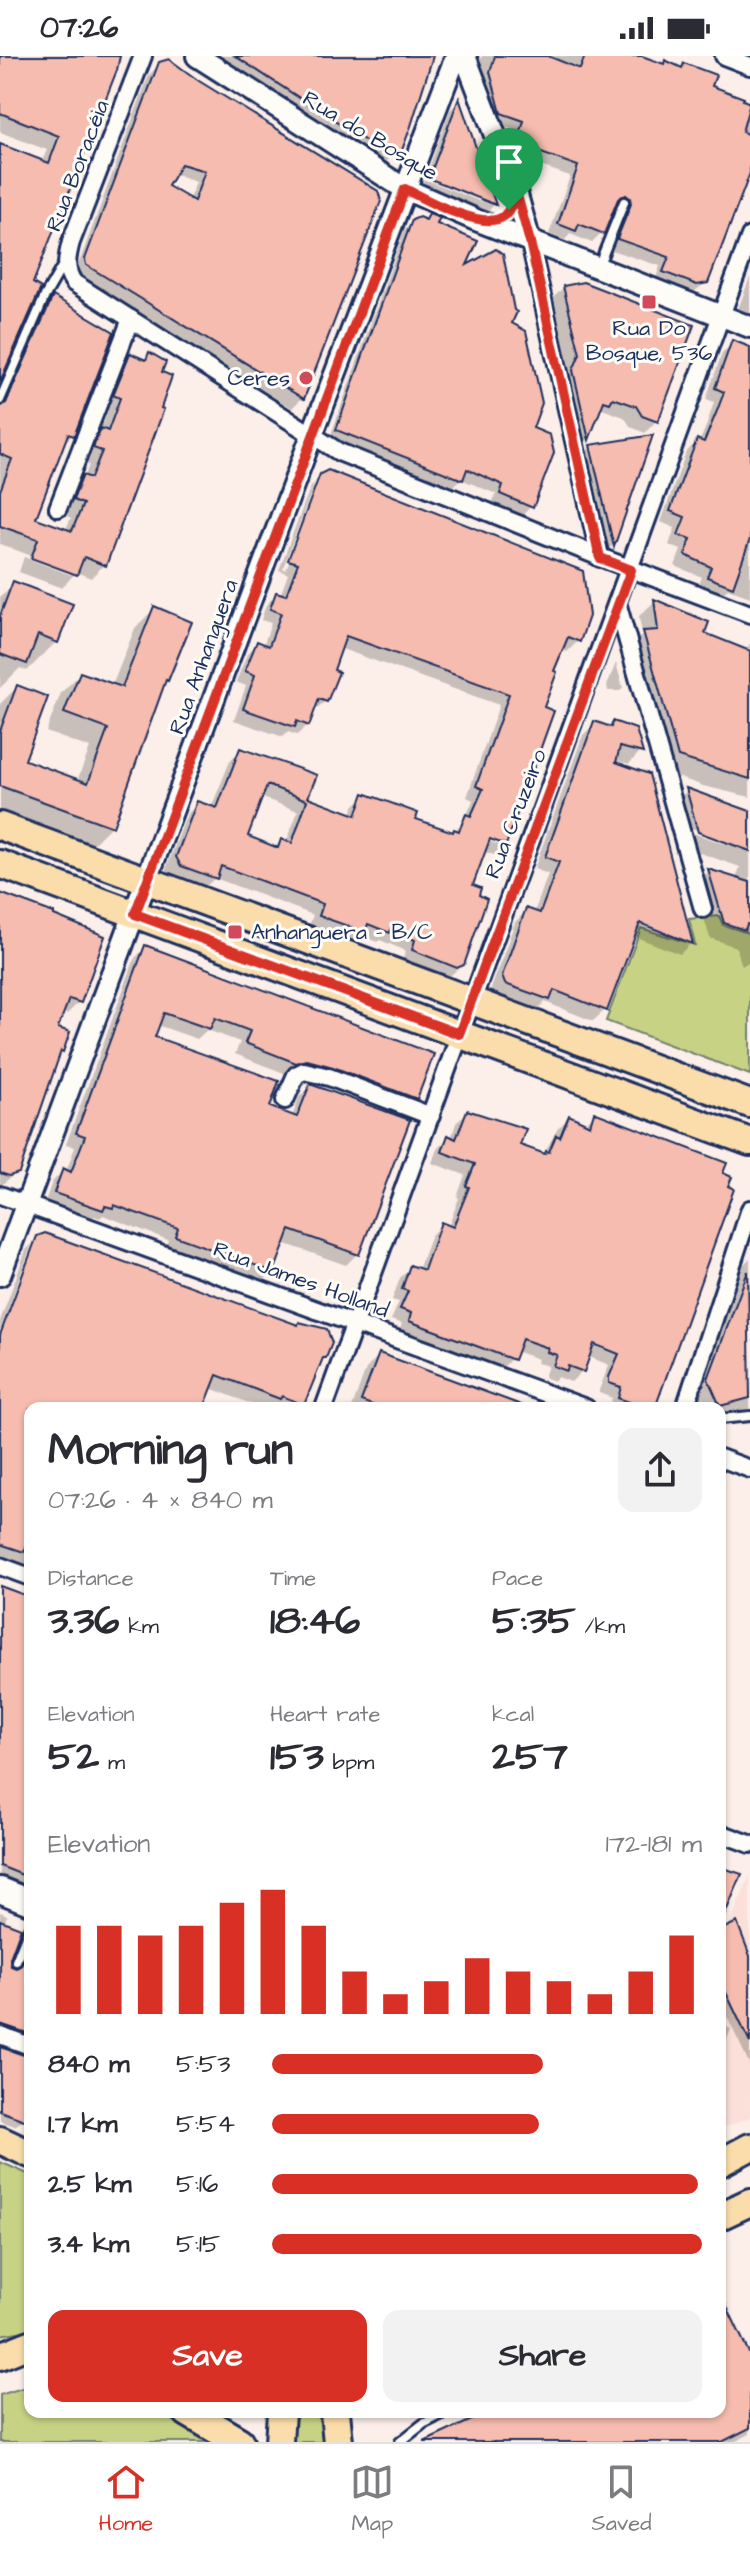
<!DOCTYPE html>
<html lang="en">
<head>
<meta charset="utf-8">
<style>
	body { margin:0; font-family:"Architects Daughter",sans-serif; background:#f2f2f3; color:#2b2b33; height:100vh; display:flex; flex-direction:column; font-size:30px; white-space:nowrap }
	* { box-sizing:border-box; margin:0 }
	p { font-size:26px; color:#7c7c81 }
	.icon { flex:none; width:44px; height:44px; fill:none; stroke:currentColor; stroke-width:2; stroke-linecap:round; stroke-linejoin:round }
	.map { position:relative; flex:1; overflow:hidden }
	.panel { position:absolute; left:24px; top:1346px; width:702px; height:1016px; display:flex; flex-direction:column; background:#fff; border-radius:16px; box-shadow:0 2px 6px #0004 }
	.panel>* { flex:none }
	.pin { position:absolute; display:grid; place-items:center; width:68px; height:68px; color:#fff; margin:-82px -34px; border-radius:50% 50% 50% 0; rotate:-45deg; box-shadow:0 0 8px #0007 }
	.pin .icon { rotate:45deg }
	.round { display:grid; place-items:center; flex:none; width:84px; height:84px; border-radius:16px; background:#f2f2f3 }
	.summary { display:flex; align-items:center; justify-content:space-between; height:136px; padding:0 24px }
	h1 { font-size:44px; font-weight:700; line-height:60px }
	.stats { display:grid; grid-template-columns:repeat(3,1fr); gap:12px; height:136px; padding:8px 24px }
	.stats div { display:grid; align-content:center }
	.stats b { font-size:40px; font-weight:700 }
	.stats small { font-size:22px; font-weight:400 }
	.stats p { font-size:22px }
	.chart { height:224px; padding:16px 24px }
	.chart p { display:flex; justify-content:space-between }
	.chart svg { width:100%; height:144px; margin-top:8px; stroke:#d93025; stroke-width:6 }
	.action { display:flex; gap:16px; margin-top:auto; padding:16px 24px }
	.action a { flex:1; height:92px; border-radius:16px; background:#d93025; color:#fff; font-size:32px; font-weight:700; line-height:92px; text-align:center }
	.action a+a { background:#f2f2f3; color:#2b2b33 }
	ul { padding:0 24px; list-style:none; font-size:26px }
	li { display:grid; grid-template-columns:128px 96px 1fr; align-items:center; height:60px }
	li i { height:20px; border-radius:10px; background:#d93025 }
	.status { display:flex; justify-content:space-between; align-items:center; height:56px; padding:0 40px; background:#fff; direction:ltr }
	.status svg { height:22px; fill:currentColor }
	.tab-bar { display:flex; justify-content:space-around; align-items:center; height:112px; border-top:2px solid #e1e1e2; background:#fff; font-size:22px; color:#7c7c81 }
	.tab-bar a { display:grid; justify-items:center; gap:4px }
	.tab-bar .on { color:#d93025 }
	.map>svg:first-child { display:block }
	.built { fill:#fae0d8 }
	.green { fill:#c7d285; stroke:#718072; stroke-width:2 }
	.shadow { fill:#0003; fill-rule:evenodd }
	.building { fill:#f6bcaf; stroke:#1b2f5e; stroke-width:2; fill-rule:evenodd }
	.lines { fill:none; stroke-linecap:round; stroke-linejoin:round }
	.service-casing { stroke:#1b2f5e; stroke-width:14 }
	.minor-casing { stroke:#1b2f5e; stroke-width:22 }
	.tertiary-casing { stroke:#1b2f5e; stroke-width:26 }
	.secondary-casing { stroke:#1b2f5e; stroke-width:30 }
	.primary-casing { stroke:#1b2f5e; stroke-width:32 }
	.trunk-casing { stroke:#1b2f5e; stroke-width:34 }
	.service { stroke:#fdfcf7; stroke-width:8 }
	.minor { stroke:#fdfcf7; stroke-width:16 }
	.tertiary { stroke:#fdfcf7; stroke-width:20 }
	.secondary { stroke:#fdfcf7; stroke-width:24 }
	.primary { stroke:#fbddab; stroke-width:26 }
	.trunk { stroke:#fbddab; stroke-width:28 }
	.route-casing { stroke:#fff; stroke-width:16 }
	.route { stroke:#d93025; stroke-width:10 }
	.poi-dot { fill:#d1495b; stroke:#fdfcf7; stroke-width:3 }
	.labels { text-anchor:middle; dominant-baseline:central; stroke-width:6; stroke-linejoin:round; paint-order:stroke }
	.street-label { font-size:22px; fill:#1b2f5e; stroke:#fdfcf7 }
	.poi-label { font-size:22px; fill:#1b2f5e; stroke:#fdfcf7 }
</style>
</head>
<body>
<div class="status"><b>07:26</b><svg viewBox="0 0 49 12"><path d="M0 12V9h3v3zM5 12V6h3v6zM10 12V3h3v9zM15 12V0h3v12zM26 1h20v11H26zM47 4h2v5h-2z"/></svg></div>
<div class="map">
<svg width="750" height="2386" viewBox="0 0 750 2386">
	<rect width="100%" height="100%" fill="#fcefe9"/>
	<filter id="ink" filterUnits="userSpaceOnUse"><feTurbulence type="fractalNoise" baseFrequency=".0125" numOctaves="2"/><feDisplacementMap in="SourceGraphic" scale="16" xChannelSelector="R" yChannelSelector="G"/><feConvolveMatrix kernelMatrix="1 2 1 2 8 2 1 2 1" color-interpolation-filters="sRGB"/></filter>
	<g filter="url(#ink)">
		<!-- built -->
		<polygon class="built" points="750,1820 750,2061 720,2073 720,1890"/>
		<!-- green -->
		<g class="green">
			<polygon points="719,860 723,869 748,877 750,883 750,1019 606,965 641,872 695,889 689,863"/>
			<polygon points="0,2106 30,2119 30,2274 0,2279"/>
			<polygon points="22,2332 30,2332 30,2356 158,2356 213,2386 0,2386 0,2339"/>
			<polygon points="311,2356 319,2358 326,2386 293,2386 293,2366 299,2358"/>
		</g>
		<!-- shadow -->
		<g class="shadow">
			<polygon points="0,0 118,0 30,228 0,322 0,90 42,107 47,94 0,76"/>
			<polygon points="207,0 431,0 400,93 384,108"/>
			<polygon points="482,0 636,0 681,13 685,9 709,31 750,48 750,107 710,222 699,232 691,238 655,225 660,210 608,193 622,159 618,149 613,148 602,177 592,187 570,178 565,184 549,178 570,120 517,102 512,86 516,75 492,66 477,13"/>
			<path d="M160,8L198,27L302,342L292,352L78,223L76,215L149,19ZM173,118L196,126L189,144L165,131Z"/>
			<polygon points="459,46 494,149 485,158 422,130 424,123 482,146 482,142 426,120 450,54"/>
			<polygon points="429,160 463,214 509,268 531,450 522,460 492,447 496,438 461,423 452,432 329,384 404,175 414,165 424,165"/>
			<polygon points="750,221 750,261 738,253"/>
			<polygon points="564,231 656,365 645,377 631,371 624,361 602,353 597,358 588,383 578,393 562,327 569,310 552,243"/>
			<polygon points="54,242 72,379 61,390 34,463 65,475 71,462 61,457 70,435 84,422 89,409 81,406 87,388 100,376 108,355 101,353 116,313 130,300 143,305 149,299 105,508 91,522 76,516 62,532 19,516 24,501 71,519 71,515 0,488 0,347 40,256"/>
			<polygon points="733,287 750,293 750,541 728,533 720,540 698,531 702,521 675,510 681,494 669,489 675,472 661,466 686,396 697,386 699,387 707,368 714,346 706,343 722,297"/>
			<polygon points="650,382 612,490 602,500 580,402 591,391"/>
			<path d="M321,420L578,585L567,596L561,593L541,652L505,788L494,799L483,795L470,830L463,908L451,919L445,922L402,905L406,895L380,884L377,886L359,879L352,886L309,870L313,859L215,822L204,832L171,820L166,813L187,758L198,748L211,752L230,705L240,694L306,742L350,759L354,750L365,739L413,764L454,776L466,761L473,744L467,741L499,649L339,592L326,645L313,655L308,669L297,679L288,676L283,681L234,664L246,630L236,626L247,598L257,588L263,590L271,567L261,564L266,549L277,538L280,540L288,518L279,514L310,432L315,426L283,512L286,514L320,425H317ZM260,741L298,755L286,787L281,785L274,792L245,781ZM481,778L502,785V790L480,782Z"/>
			<polygon points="14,528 56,586 27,615 20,612 0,632 0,541"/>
			<polygon points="654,546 707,567 703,578 744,595 750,588 750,741 703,730 664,716 629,592 642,579 639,560"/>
			<polygon points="154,553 167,624 162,628 111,770 92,789 0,756 0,648 17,631 23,705 77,725 90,692 46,676 61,637 80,618 112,630 135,572"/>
			<polygon points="616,607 623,632 620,635 608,635 607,629"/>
			<polygon points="595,667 608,672 614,667 640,696 629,708 607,702 691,887 680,898 633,880 605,954 593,965 545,946 537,955 493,940 491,933 515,866 527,854 534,857 548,818 534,813 583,679"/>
			<path d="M687,735L750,780V905L742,910L736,891L710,882L694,830L709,815L736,823L740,811L683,791L672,749ZM689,771L725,784V788L687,775Z"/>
			<polygon points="0,840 79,946 67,958 62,956 56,973 61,995 17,1116 0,1130"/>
			<polygon points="146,891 416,1042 405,1053 294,1015 284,1017 235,998 240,986 207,974 197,983 157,969 152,982 267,1052 292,1061 299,1041 311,1030 357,1198 346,1209 283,1187 273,1215 262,1226 165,1191 168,1184 103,1159 100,1162 94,1160 90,1164 44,1148 52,1126 63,1115 66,1116 75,1091 66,1088 135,902"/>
			<polygon points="467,1056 518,1091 543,1099 558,1072 569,1062 585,1068 595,1058 652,1352 609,1352 612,1342 599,1337 599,1334 609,1309 587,1300 582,1315 571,1326 558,1321 554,1325 544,1321 548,1310 537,1307 538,1303 515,1295 512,1302 501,1313 399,1276 402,1268 391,1264 399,1246 392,1244 400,1222 411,1211 418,1214 431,1179 442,1168 448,1171 459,1142 457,1141 465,1119 432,1107 437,1093 448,1082 451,1083 456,1067"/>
			<polygon points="38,1182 324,1301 319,1306 299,1352 262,1352 210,1332 202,1352 30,1352 30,1514 0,1503 0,1287 37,1188 33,1188"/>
			<polygon points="32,1188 0,1275 0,1265 26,1194"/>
			<polygon points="750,1202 750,1352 720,1360 720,1352 699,1352 694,1340 741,1211"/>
			<polygon points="379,1299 523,1352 352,1352 366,1313"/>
			<polygon points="0,1532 30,1543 30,1739 21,1760 30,1763 30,1835 0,1823"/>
			<polygon points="0,1856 7,1859 4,1868 7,1903 11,1913 17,1914 30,1885 30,1990 0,1977"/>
			<polygon points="736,1868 750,1896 750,2009 720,1946 720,1876"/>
			<polygon points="720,1968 731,1973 720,2001"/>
			<polygon points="0,1991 30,2002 30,2059 15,2070 0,2065"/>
			<polygon points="720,2251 750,2303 750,2378 734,2386 429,2386 493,2356 720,2356"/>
		</g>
		<!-- building -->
		<g class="building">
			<polygon points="0,0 120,0 117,14 33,227 41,232 0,326 0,88 49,107 59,80 0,57"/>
			<polygon points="235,0 433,0 411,70 402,94 393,99 387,99"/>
			<polygon points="495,0 548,0 580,13 585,0 642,0 664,8 665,4 682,12 684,7 716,19 712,30 744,42 743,44 750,47 742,76 750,79 750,117 708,227 697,229 663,216 669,201 617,183 631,148 630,142 626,139 618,143 604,178 579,168 576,175 558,168 578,110 527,92 521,75 524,65 501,57 490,16"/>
			<path d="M169,3L199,25L378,135L381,145L304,343L86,209L85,203L159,6ZM181,108L205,115L194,145L168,130Z"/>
			<polygon points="459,42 481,106 496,149 433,124 430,119"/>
			<polygon points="429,158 440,162 437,168 478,185 467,209 496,193 503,198 514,254 517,256 512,267 526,275 542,347 533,372 550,379 554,397 533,452 500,438 503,429 467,413 463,424 336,374 412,164 419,161 426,164"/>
			<polygon points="583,226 694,269 658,366 642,360 636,350 613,342 610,347 604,345 589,384 573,314 580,298 563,230"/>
			<polygon points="53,240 114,276 74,380 68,378 36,462 72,475 83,448 73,444 83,419 91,422 102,395 93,392 101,372 108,375 120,342 113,339 130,297 146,304 149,296 166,306 162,316 172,320 161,352 164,353 106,510 84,501 77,519 31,502 38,483 0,470 0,435 12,403 0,398 0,351 6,347"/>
			<polygon points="732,284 750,291 750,483 733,531 707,521 711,511 685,499 691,483 678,479 685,461 670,455 697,383 704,386 717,355 724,336 715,332"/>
			<polygon points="653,379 614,491 590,389"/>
			<path d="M328,414L583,515L589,560L580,586L568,581L554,615L557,616L544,651L554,655L506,789L490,783L473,829L481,832L479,839L487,843L464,909L457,912L412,894L415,884L391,873L390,877L368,868L365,876L319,860L323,848L221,810L217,823L181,810L176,801L197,745L217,752L240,692L317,719L308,741L356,759L364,737L418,757L416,763L453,776L454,773L459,775L466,758L471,760L483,733L476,730L509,638L346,580L334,614L339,616L327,646L319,643L309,670L297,665L295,671L243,653L255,619L245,615L257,585L269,590L281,557L270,553L276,536L286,539L298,507L288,504L320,418ZM267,729L307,744L292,787L281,783L278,792L248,780Z"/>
			<polygon points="13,525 73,548 58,587 38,579 27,608 0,598 0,560"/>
			<polygon points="654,543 709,566 705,577 750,595 750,723 678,701 643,575 658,574"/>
			<polygon points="154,550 192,566 168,625 166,624 113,771 0,730 0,675 17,629 48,641 25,704 88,727 108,673 64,657 80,616 122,631"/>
			<polygon points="594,665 611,671 613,665 636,673 643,697 620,691 616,706 649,718 693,888 640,867 607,955 554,934 550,944 505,928 502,920 526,852 540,857 559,806 545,801"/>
			<polygon points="686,732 750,755 750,795 698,776"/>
			<polygon points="708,813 750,826 750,869 747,868 745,874 724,867"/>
			<polygon points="0,837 54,857 54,859 105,880 81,947 69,943 58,972 70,976 63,996 61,995 19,1117 9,1120 0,1117"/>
			<polygon points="145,889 434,998 417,1043 333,1011 307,1004 296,1007 245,987 250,975 215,962 210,973 164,957 155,981 279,1025 270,1051 297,1061 310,1028 410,1064 359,1199 290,1174 274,1216 175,1180 178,1172 114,1149 113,1152 105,1150 103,1154 54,1137 63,1112 71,1116 85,1080 76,1077"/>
			<polygon points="467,1054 526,1073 520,1089 545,1098 546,1095 549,1096 556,1079 560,1081 569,1059 590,1069 594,1056 727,1107 723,1117 732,1121 728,1130 734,1133 655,1352 646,1352 618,1342 621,1331 609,1327 609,1321 619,1298 594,1288 584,1316 568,1310 567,1315 553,1310 557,1299 547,1296 548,1292 522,1283 514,1304 409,1265 411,1257 400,1253 408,1235 402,1233 410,1209 424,1214 441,1166 453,1171 469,1131 466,1130 475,1108 442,1096 448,1079 456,1083"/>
			<polygon points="45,1177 298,1269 299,1266 327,1273 332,1287 326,1302 323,1302 304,1349 282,1340 280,1343 217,1319 204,1352 30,1352 30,1490 27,1489 24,1496 0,1488 0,1279 37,1180"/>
			<polygon points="748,1215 750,1342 720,1350 708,1323"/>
			<polygon points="379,1297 524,1350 524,1352 380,1352 361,1345"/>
			<polygon points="0,1530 30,1541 30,1743 23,1759 30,1761 30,1822 0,1810"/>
			<polygon points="720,1811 742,1818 720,1870"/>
			<polygon points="0,1864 21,1872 10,1902 11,1910 16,1912 21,1910 30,1889 30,1978 0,1968"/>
			<polygon points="737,1866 750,1900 750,1987 720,1924 720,1874"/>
			<polygon points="0,1991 30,2001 30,2061 24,2064 0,2055"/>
			<polygon points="720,2236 750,2299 750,2372 722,2386 424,2386 489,2356 720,2356"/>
		</g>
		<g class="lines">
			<defs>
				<g id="service">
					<polyline points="598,211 624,146"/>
					<polyline points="0,344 45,240 64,207"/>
					<polyline points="720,1363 750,1360"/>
					<polyline points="16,1905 30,1870"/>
					<polyline points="400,2386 423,2368 447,2356"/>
				</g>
				<g id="minor">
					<path d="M143,0L71,186C67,201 64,214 74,227L339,396L610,505L750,558"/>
					<polyline points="724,0 750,10"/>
					<polyline points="530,186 600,502"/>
					<polyline points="58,452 131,263"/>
					<polyline points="618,550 703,853"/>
					<polyline points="285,1044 296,1019 304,1015 329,1021 431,1060"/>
					<polyline points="0,1139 586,1352"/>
					<polyline points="324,1352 750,180"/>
					<polyline points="685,1352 750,1153"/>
					<polyline points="720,1402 750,1413"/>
					<polyline points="0,1510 30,1521"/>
					<polyline points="720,1777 750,1788"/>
					<polyline points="0,1979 30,1990"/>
				</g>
				<g id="tertiary">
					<polyline points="197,0 405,133 476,164 750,271"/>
					<polyline points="465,0 515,132 530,186"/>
					<polyline points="0,1219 304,400 456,0"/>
				</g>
				<polyline id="secondary" points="0,1834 30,1846"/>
				<g id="primary">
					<polyline points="0,770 750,1048"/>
					<polyline points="0,808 750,1086"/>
					<polyline points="0,2084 30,2098"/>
					<polyline points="720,2107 750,2091"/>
					<polyline points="720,2160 750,2146"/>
					<polyline points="0,2300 30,2288"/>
					<polyline points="279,2386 281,2356"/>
				</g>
				<g id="trunk">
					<polyline points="188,2356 239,2386"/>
					<polyline points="335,2356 338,2386"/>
				</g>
			</defs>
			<!-- service casing -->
			<use href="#service" class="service-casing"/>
			<!-- minor casing -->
			<use href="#minor" class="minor-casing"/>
			<!-- tertiary casing -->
			<use href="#tertiary" class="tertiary-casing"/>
			<!-- secondary casing -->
			<use href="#secondary" class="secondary-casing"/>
			<!-- primary casing -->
			<use href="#primary" class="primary-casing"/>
			<!-- trunk casing -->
			<use href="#trunk" class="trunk-casing"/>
			<!-- service -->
			<use href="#service" class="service"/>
			<!-- minor -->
			<use href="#minor" class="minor"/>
			<!-- tertiary -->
			<use href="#tertiary" class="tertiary"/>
			<!-- secondary -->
			<use href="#secondary" class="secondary"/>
			<!-- primary -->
			<use href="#primary" class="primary"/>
			<!-- trunk -->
			<use href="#trunk" class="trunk"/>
		</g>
	</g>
	<g class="lines" filter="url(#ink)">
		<defs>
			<path id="route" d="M515,132L530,186L600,502L631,514L459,978L135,858L405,133C424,143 485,176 504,160C512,154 513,141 515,132Z"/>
		</defs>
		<!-- route casing -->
		<use href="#route" class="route-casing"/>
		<!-- route -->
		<use href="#route" class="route"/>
	</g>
	<!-- markers -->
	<g class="poi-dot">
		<rect x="641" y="238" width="16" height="16" rx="4"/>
		<circle cx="306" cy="322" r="8"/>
		<rect x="227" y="868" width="16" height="16" rx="4"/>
	</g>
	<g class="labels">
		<!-- street labels -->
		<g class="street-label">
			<text transform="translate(370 80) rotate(31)">Rua do Bosque</text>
			<text transform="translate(78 110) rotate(-69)">Rua Boracéia</text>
			<text transform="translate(204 601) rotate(-70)">Rua Anhanguera</text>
			<text transform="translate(516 758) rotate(-69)">Rua Cruzeiro</text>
			<text transform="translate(301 1224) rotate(20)">Rua James Holland</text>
		</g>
		<!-- poi labels -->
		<g class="poi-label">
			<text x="649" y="272">Rua Do<tspan x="649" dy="25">Bosque, 536</tspan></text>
			<text x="290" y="322" text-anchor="end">Ceres</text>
			<text x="251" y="876" text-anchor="start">Anhanguera - B/C</text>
		</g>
	</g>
</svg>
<div class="pin" style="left:509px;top:154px;background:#1e9e55"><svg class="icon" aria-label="arrive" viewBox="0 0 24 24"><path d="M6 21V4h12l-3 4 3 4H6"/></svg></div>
<section class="panel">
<div class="summary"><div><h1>Morning run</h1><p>07:26 · 4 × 840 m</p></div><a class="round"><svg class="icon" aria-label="share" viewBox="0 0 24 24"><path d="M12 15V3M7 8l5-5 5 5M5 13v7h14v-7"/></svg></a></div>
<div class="stats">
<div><p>Distance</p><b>3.36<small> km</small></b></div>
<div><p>Time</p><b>18:46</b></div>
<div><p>Pace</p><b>5:35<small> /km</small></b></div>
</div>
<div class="stats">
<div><p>Elevation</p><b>52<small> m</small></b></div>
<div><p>Heart rate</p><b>153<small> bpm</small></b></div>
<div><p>kcal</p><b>257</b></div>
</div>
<div class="chart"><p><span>Elevation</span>172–181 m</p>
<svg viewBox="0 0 160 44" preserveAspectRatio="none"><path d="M5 44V17M15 44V17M25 44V20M35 44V17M45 44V10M55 44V6M65 44V17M75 44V31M85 44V38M95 44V34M105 44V27M115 44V31M125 44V34M135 44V38M145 44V31M155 44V20"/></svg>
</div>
<ul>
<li><b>840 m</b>5:53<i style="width:63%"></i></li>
<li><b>1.7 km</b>5:54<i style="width:62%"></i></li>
<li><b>2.5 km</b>5:16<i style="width:99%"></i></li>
<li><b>3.4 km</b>5:15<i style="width:100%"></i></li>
</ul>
<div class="action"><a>Save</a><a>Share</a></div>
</section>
</div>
<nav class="tab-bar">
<a class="on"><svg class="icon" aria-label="home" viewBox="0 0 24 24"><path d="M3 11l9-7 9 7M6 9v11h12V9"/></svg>Home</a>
<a><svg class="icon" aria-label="map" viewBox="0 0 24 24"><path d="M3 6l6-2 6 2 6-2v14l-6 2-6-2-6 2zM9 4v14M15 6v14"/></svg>Map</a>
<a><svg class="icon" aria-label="saved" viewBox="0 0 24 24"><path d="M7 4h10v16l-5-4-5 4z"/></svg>Saved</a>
</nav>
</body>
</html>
